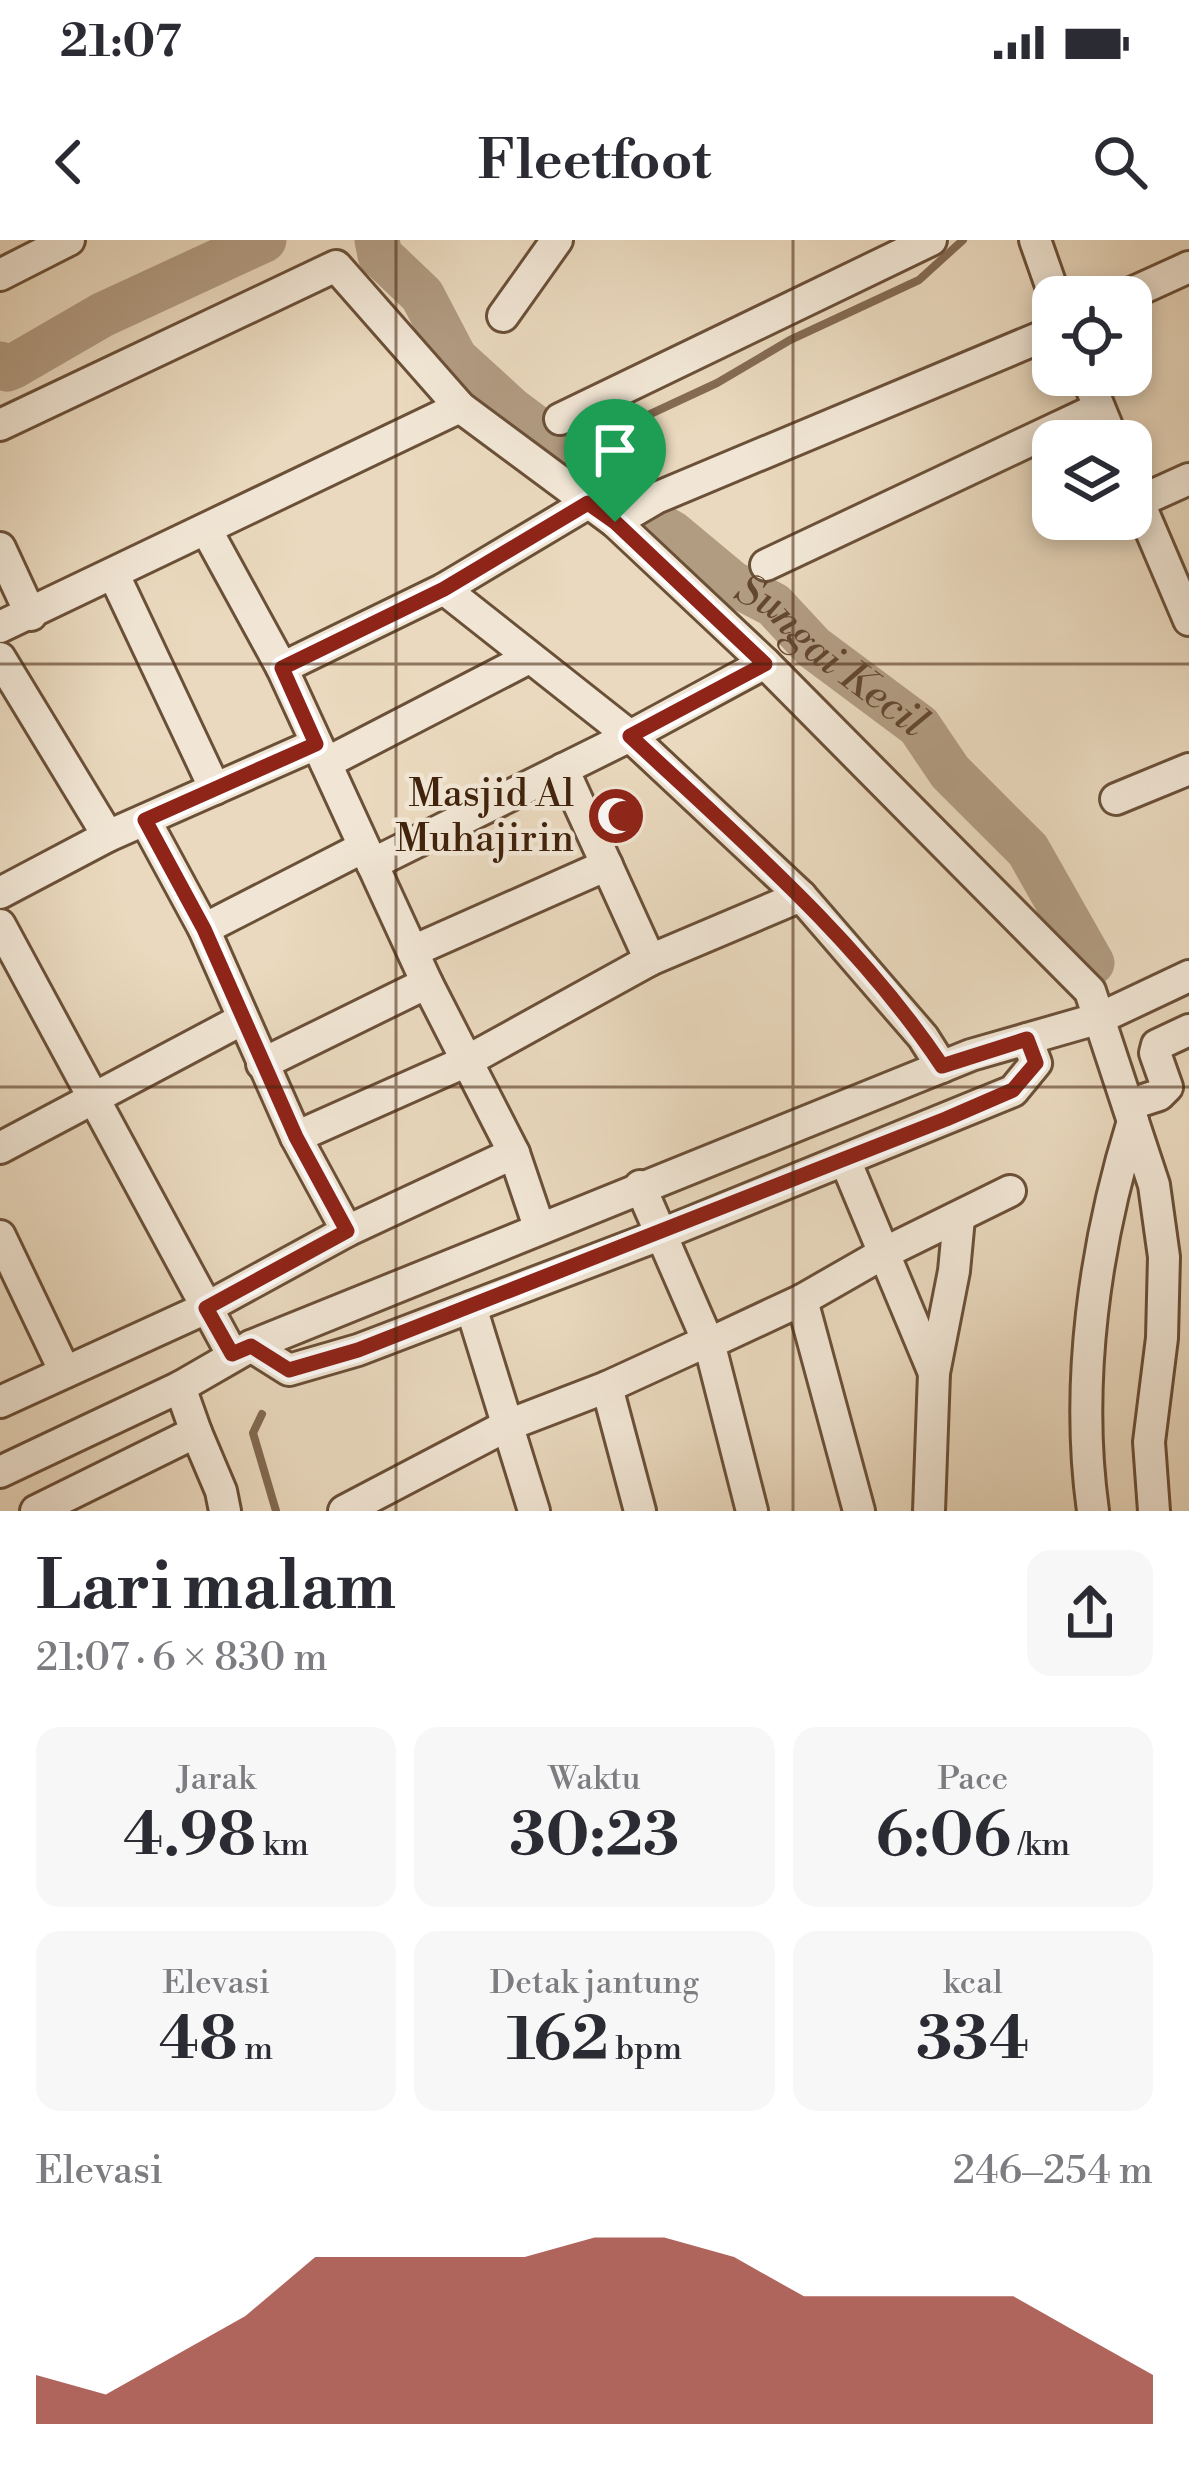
<!DOCTYPE html>
<html lang="id">
<head>
<meta charset="utf-8">
<style>
	body { margin:0; font-family:"Libre Bodoni",serif; background:#f7f7f7; color:#2b2b33; height:100vh; display:flex; flex-direction:column; font-size:45px; white-space:nowrap }
	* { box-sizing:border-box; margin:0 }
	p { font-size:39px; color:#7c7c81 }
	.icon { flex:none; width:66px; height:66px; fill:none; stroke:currentColor; stroke-width:2; stroke-linecap:round; stroke-linejoin:round }
	.map { position:relative; height:1271px; overflow:hidden }
	.side { display:flex; flex-direction:column; background:#fff; flex:1 }
	.side>* { flex:none }
	.controls { position:absolute; left:1032px; top:36px; display:grid; gap:24px }
	.controls a { display:grid; place-items:center; width:120px; height:120px; border-radius:24px; background:#fff; box-shadow:0 6px 18px #0003; font-size:60px }
	.pin { position:absolute; display:grid; place-items:center; width:102px; height:102px; color:#fff; margin:-123px -51px; border-radius:50% 50% 50% 0; rotate:-45deg; box-shadow:0 0 12px #0007 }
	.pin .icon { rotate:45deg }
	.round { display:grid; place-items:center; flex:none; width:126px; height:126px; border-radius:24px; background:#f7f7f7 }
	.head { display:flex; align-items:center; justify-content:space-between; height:204px; padding:0 36px }
	h1 { font-size:66px; font-weight:700; line-height:90px }
	.figures { display:grid; grid-template-columns:repeat(3,1fr); gap:18px; height:204px; padding:12px 36px }
	.figures div { display:grid; align-content:center; border-radius:24px; background:#f7f7f7; text-align:center }
	.figures b { font-size:60px; font-weight:700 }
	.figures small { font-size:33px; font-weight:400 }
	.figures p { font-size:33px }
	.chart { height:336px; padding:24px 36px }
	.chart p { display:flex; justify-content:space-between }
	.chart svg { width:100%; height:216px; margin-top:12px; fill:#8f2418; opacity:.7 }
	.status { display:flex; justify-content:space-between; align-items:center; height:84px; padding:0 60px; background:#fff; direction:ltr }
	.status svg { height:33px; fill:currentColor }
	header { display:flex; justify-content:space-between; align-items:center; height:156px; padding:0 36px; background:#fff; font-size:54px; font-weight:700 }
	.map>svg:first-child { display:block }
	.lines { fill:none; stroke-linecap:round; stroke-linejoin:round }
	.stream { stroke:#846b52; stroke-width:8 }
	.river { stroke:#b19b81; stroke-width:45 }
	.minor-casing { stroke:#6b5038; stroke-width:36 }
	.minor { stroke:#f1e6d5; stroke-width:30 }
	.route-casing { stroke:#fff; stroke-width:24 }
	.route { stroke:#8f2418; stroke-width:15 }
	.grid { fill:none; stroke:#41230c; stroke-width:3; stroke-opacity:0.55 }
	.labels { text-anchor:middle; dominant-baseline:central; stroke-width:9; stroke-linejoin:round; paint-order:stroke }
	.poi-label { font-size:39px; fill:#41230c; stroke:#f1e6d5; text-anchor:end }
	.water-label { font-size:42px; font-style:italic; fill:#63472f; stroke:#f1e6d5 }
</style>
</head>
<body>
<div class="status"><b>21:07</b><svg viewBox="0 0 49 12"><path d="M0 12V9h3v3zM5 12V6h3v6zM10 12V3h3v9zM15 12V0h3v12zM26 1h20v11H26zM47 4h2v5h-2z"/></svg></div>
<header><svg class="icon" aria-label="back" viewBox="0 0 24 24"><path d="M15 5l-7 7 7 7"/></svg>Fleetfoot<svg class="icon" aria-label="search" viewBox="0 0 24 24"><circle cx="10" cy="10" r="6"/><path d="M15 15l6 6"/></svg></header>
<div class="map">
<svg width="1189" height="1271" viewBox="0 0 1189 1271">
	<rect width="100%" height="100%" fill="#ead9be"/>
	<filter id="stains"><feTurbulence type="fractalNoise" baseFrequency=".00167" numOctaves="4"/><feColorMatrix values="0 0 0 0 .2 0 0 0 0 .09 0 0 0 0 .02 0 0 0 .5 -.17"/></filter>
	<radialGradient id="worn" r=".72"><stop offset=".6" stop-color="#630" stop-opacity="0"/><stop offset="1" stop-color="#630" stop-opacity=".3"/></radialGradient>
	<g class="lines">
		<!-- stream -->
		<g class="stream">
			<polyline points="576,218 603,196 717,143 790,100 919,40 963,0"/>
			<polyline points="262,1174 253,1193 276,1271"/>
		</g>
		<!-- river -->
		<g class="river">
			<path id="s1" d="M377,0L380,15L422,55L455,118L512,170L576,218L614,260L672,293L732,343L774,365L813,407L919,486L950,532L1028,610L1092,723"/>
			<polyline points="0,124 7,129 14,126 102,75 264,0"/>
		</g>
		<defs>
			<g id="minor">
				<polyline points="1035,0 1055,57"/>
				<polyline points="0,35 69,0"/>
				<polyline points="1123,57 1189,27"/>
				<polyline points="503,76 557,0"/>
				<polyline points="1086,135 1113,201"/>
				<polyline points="560,179 931,0"/>
				<polyline points="0,185 336,26 460,167 615,282 765,423 1090,751 1154,945 1164,1017 1162,1098 1149,1202 1154,1271"/>
				<polyline points="1131,244 1189,380"/>
				<polyline points="1138,262 1189,239"/>
				<polyline points="615,282 656,258 1053,92"/>
				<polyline points="207,291 282,428 427,743 514,913 539,987"/>
				<polyline points="0,308 31,375"/>
				<polyline points="766,325 1099,168"/>
				<polyline points="114,335 215,549"/>
				<polyline points="444,349 630,496 801,656 923,797 942,827"/>
				<polyline points="0,387 460,167"/>
				<polyline points="0,418 108,596"/>
				<polyline points="282,428 444,349 588,263"/>
				<polyline points="326,523 529,418"/>
				<polyline points="563,529 650,720"/>
				<polyline points="1116,559 1189,529"/>
				<polyline points="145,580 204,689 296,897 347,991"/>
				<polyline points="372,624 630,496 765,423"/>
				<polyline points="0,653 108,596 316,504"/>
				<polyline points="0,685 232,1114"/>
				<polyline points="204,689 364,607"/>
				<polyline points="413,711 607,625"/>
				<polyline points="262,824 427,743"/>
				<polyline points="1128,865 1159,855 1167,847 1155,813 1157,805 1189,790"/>
				<polyline points="296,897 467,821 650,720 801,656"/>
				<polyline points="0,908 243,779"/>
				<polyline points="845,920 934,1133"/>
				<polyline points="0,996 65,1132"/>
				<polyline points="802,1060 859,1271"/>
				<polyline points="471,1067 534,1271"/>
				<polyline points="251,1106 289,1130 358,1110 662,994 1013,851 1036,823 1027,799"/>
				<polyline points="607,1147 640,1271"/>
				<polyline points="0,1162 206,1068 347,991 514,913"/>
				<polyline points="196,1192 221,1251 225,1271"/>
				<polyline points="0,1232 180,1147 251,1106 971,815 1100,778 1189,736"/>
				<polyline points="36,1271 196,1192 180,1147"/>
				<polyline points="344,1271 508,1185 607,1147 703,1103 705,1095 640,946"/>
				<polyline points="752,1271 711,1110 712,1102 802,1060 884,1013 1010,951"/>
				<polyline points="929,1271 934,1133 954,1031 959,978"/>
				<path d="M1093,1271C1075,1143 1095,1003 1133,881"/>
			</g>
		</defs>
		<!-- minor casing -->
		<use href="#minor" class="minor-casing"/>
		<!-- minor -->
		<use href="#minor" class="minor"/>
	</g>
	<g class="lines">
		<defs>
			<path id="route" d="M588,263L615,282L765,424L630,496C740,599 858,700 942,826L1027,799L1036,823L1013,850L946,879L358,1110L289,1130L251,1106L232,1114L206,1068L347,991L296,897L204,689L145,580L316,504L282,428L444,349Z"/>
		</defs>
		<!-- route casing -->
		<use href="#route" class="route-casing"/>
		<!-- route -->
		<use href="#route" class="route"/>
	</g>
	<!-- grid -->
	<path class="grid" d="M396,0V1271M793,0V1271M0,424H1189M0,847H1189"/>
	<!-- icons -->
	<defs>
		<symbol id="mosque-disc" viewBox="-11 -11 22 22"><circle r="9.5" fill="#8f2418" stroke="#f1e6d5"/><path d="M3.5-4.9A6 6 0 1 0 3.5 4.9A5 5 0 1 1 3.5-4.9Z" fill="#fff"/></symbol>
	</defs>
	<g fill-rule="evenodd">
		<use href="#mosque-disc" x="583" y="543" width="66" height="66"/>
	</g>
	<g class="labels">
		<!-- poi labels -->
		<g class="poi-label">
			<text x="574" y="554">Masjid Al<tspan x="574" dy="45">Muhajirin</tspan></text>
		</g>
		<!-- water labels -->
		<g class="water-label">
			<text stroke="none"><textPath href="#s1" startOffset="627">Sungai Kecil</textPath></text>
		</g>
	</g>
	<rect width="100%" height="100%" filter="url(#stains)"/>
	<rect width="100%" height="100%" fill="url(#worn)"/>
</svg>
<div class="controls">
<a><svg class="icon" aria-label="locate" viewBox="0 0 24 24"><circle cx="12" cy="12" r="6"/><path d="M12 2v4M12 18v4M2 12h4M18 12h4"/></svg></a>
<a><svg class="icon" aria-label="layers" viewBox="0 0 24 24"><path d="M12 4l9 5-9 5-9-5zM3 14l9 5 9-5"/></svg></a>
</div>
<div class="pin" style="left:615px;top:282px;background:#1e9e55"><svg class="icon" aria-label="arrive" viewBox="0 0 24 24"><path d="M6 21V4h12l-3 4 3 4H6"/></svg></div>
</div>
<section class="side">
<div class="head"><div><h1>Lari malam</h1><p>21:07 · 6 × 830 m</p></div><a class="round"><svg class="icon" aria-label="share" viewBox="0 0 24 24"><path d="M12 15V3M7 8l5-5 5 5M5 13v7h14v-7"/></svg></a></div>
<div class="figures">
<div><p>Jarak</p><b>4.98<small> km</small></b></div>
<div><p>Waktu</p><b>30:23</b></div>
<div><p>Pace</p><b>6:06<small> /km</small></b></div>
</div>
<div class="figures">
<div><p>Elevasi</p><b>48<small> m</small></b></div>
<div><p>Detak jantung</p><b>162<small> bpm</small></b></div>
<div><p>kcal</p><b>334</b></div>
</div>
<div class="chart"><p><span>Elevasi</span>246–254 m</p>
<svg viewBox="0 0 160 44" preserveAspectRatio="none"><path d="M0 44V34L10 38L20 30L30 22L40 10L50 10L60 10L70 10L80 6L90 6L100 10L110 18L120 18L130 18L140 18L150 26L160 34V44z"/></svg>
</div>
</section>
</body>
</html>
